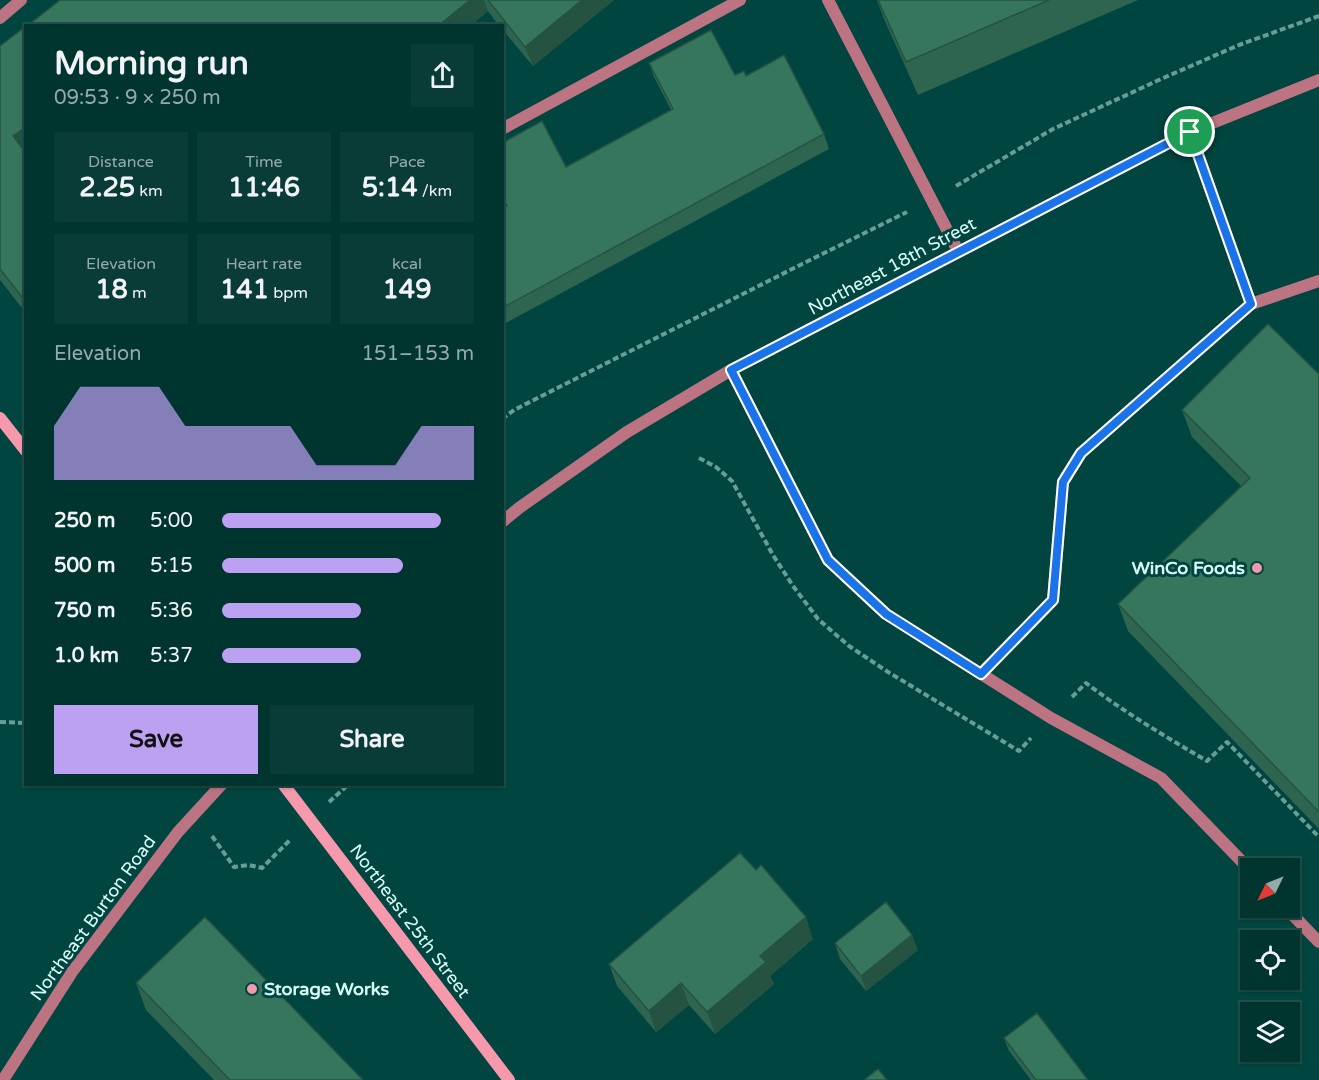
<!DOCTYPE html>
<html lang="en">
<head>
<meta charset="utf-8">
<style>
	body { margin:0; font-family:"Varela Round",sans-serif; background:#0a3c37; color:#f1f3f6; height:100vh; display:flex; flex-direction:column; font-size:22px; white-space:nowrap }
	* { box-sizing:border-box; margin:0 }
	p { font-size:20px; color:#95aaaa }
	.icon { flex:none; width:33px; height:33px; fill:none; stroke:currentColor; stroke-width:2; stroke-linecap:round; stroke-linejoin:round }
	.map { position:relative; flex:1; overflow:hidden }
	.details { position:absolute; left:24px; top:24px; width:480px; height:762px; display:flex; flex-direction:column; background:#00342f; border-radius:0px; box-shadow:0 2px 4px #0004,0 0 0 2px #224f4b }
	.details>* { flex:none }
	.needle { width:39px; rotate:227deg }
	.buttons { position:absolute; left:1240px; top:858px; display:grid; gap:12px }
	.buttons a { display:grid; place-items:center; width:60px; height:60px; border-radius:0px; background:#00342f; box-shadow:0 2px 4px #0004,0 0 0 2px #224f4b; font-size:30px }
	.pin { position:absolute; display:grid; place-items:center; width:51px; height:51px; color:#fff; margin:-26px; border:3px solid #fff; border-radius:50%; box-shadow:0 2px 6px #0007 }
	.round { display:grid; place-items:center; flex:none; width:63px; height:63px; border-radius:0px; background:#0a3c37 }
	.overview { display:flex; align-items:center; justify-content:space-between; height:102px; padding:0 30px }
	h1 { font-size:33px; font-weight:700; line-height:45px }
	.figures { display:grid; grid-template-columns:repeat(3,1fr); gap:9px; height:102px; padding:6px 30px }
	.figures div { display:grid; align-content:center; border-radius:0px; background:#0a3c37; text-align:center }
	.figures b { font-size:26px; font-weight:700 }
	.figures small { font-size:16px; font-weight:400 }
	.figures p { font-size:16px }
	.chart { height:168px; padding:12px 30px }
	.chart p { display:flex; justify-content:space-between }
	.chart svg { width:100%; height:108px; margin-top:6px; fill:#bca0f2; opacity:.7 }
	.action { display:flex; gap:12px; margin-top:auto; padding:12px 30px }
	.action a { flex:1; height:69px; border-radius:0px; background:#bca0f2; color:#111; font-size:24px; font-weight:700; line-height:69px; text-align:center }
	.action a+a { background:#0a3c37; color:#f1f3f6 }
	ul { padding:0 30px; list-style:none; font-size:20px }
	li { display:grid; grid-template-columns:96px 72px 1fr; align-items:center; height:45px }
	li i { height:15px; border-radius:8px; background:#bca0f2 }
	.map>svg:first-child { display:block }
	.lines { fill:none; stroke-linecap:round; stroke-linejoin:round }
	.path { stroke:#679d97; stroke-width:4; stroke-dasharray:6 3; stroke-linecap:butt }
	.service { stroke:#bc7382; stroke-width:12 }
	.minor { stroke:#bc7382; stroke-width:12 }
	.tertiary { stroke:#bc7382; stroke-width:12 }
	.secondary { stroke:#f699ad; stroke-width:12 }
	.wall { fill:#2e6550 }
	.shaded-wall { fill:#255341 }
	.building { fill:#35765d; stroke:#255341; stroke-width:1.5 }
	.route-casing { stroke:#fff; stroke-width:12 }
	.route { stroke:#1a73e8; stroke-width:8 }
	.poi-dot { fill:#f29aac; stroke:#00453f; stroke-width:2 }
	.labels { text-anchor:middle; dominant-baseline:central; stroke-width:6; stroke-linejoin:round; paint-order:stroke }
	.street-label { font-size:18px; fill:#d8fdf8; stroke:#00453f }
	.poi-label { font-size:18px; font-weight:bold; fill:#d8fdf8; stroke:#00453f; text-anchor:end }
</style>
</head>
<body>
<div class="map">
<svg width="1319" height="1080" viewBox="0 0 1319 1080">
	<rect width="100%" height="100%" fill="#00453f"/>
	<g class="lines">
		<!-- path -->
		<g class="path">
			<polyline points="956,186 1053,129 1161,79 1239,45 1319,16"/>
			<polyline points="502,419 514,410 804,263 907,212"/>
			<polyline points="699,458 716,467 732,481 773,555 793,586 818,619 849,646 888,672 1019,751 1031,738"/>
			<path d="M1072,697L1086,683C1124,712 1166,737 1207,761L1227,742L1319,837"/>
			<polyline points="0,722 26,723"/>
			<polyline points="329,802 349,784"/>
			<polyline points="212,836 234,867 249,865 262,868 290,840"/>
		</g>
		<!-- service -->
		<g class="service">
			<polyline points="828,0 958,251"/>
			<polyline points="502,129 740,0"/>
			<polyline points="1251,304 1319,281"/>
			<polyline points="731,370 828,560 886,614 1051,718 1161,778 1251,871"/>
			<polyline points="981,674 1053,600 1063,482 1081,453 1251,304 1190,132"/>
			<polyline points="1286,908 1319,942"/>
		</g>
		<!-- minor -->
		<polyline class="minor" points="0,18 21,0"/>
		<!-- tertiary -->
		<g class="tertiary">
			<polyline points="502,522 519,508 627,432 731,370 1190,132 1319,80"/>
			<polyline points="3,1080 72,972 178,832 222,784"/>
		</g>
		<!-- secondary -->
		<g class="secondary">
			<polyline points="0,418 26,451"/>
			<polyline points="283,784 509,1080"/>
		</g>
	</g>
	<!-- wall -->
	<g class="wall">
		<polygon points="60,0 614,0 533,66 502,29 502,26 499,26 488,11 470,26 27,26"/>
		<polygon points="877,0 1138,0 918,95 884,19"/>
		<polygon points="0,46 26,153 26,313 0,280"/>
		<polygon points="649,63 735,75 746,76 824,134 829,149 502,325 502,208 505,207 502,203 502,143 566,167 671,110 654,77"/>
		<polygon points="1319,374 1319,829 1128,631 1118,604 1241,486 1192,437 1182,410"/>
		<polygon points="813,939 770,976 774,984 715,1034 689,1005 656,1032 617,986 609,964"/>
		<polygon points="835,943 918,950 866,991 840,959"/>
		<polygon points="136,983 363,1080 214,1080 146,1010"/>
		<polygon points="1004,1038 1088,1080 1031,1080 1009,1051"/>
	</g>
	<!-- shaded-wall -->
	<g class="shaded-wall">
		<polygon points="470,0 484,0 488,11 470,26 438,26"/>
		<polygon points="582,0 614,0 533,66 525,47"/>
		<polygon points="26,127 26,152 20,156 13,136"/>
		<polygon points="806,917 813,939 770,976 774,984 715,1034 707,1012 760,956"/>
		<polygon points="912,935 918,950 866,991 861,976"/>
		<polygon points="681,983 689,1005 656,1032 649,1011"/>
	</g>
	<!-- building -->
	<g class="building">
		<polygon points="60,0 470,0 438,26 27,26"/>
		<polygon points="488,0 582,0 525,47"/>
		<polygon points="878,0 1049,0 906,62"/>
		<polygon points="26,26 26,127 13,136 26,153 26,302 0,269 0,46"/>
		<polygon points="711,30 735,75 744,71 746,76 784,55 824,134 502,308 502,208 507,206 502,198 502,143 542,121 566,167 673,109 649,63"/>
		<polygon points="1268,324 1319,374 1319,812 1118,604 1250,478 1182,410"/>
		<polygon points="740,853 756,870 761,865 806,917 760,956 766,962 707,1012 681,983 649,1011 609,964"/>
		<polygon points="886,902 912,935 861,976 835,943"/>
		<polygon points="205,917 363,1080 230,1080 136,983"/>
		<polygon points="1037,1013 1088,1080 1036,1080 1004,1038"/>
		<polygon points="878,1069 887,1080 864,1080"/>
	</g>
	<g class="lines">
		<defs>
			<polygon id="route" points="1190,132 1251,304 1081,453 1063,482 1053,600 981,674 886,614 828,560 731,370"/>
		</defs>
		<!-- route casing -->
		<use href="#route" class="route-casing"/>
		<!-- route -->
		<use href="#route" class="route"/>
	</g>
	<!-- markers -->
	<g class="poi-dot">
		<circle cx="1257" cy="568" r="6"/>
		<circle cx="252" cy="989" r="6"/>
	</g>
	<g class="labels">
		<!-- street labels -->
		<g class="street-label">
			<text transform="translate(892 266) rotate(-28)">Northeast 18th Street</text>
			<text transform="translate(93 918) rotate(-54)">Northeast Burton Road</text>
			<text transform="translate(410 921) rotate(53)">Northeast 25th Street</text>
		</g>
		<!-- poi labels -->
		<g class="poi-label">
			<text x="1245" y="568">WinCo Foods</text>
			<text x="264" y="989" text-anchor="start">Storage Works</text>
		</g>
	</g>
</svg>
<div class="buttons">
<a><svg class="needle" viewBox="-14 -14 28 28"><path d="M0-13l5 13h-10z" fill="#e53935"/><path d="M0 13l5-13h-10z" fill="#95aaaa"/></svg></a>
<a><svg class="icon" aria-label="locate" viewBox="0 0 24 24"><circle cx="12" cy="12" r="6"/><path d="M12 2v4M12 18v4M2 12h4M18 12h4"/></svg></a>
<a><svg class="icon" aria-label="layers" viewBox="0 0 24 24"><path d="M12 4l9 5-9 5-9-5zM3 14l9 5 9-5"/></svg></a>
</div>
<div class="pin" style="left:1190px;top:132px;background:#1e9e55"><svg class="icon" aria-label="arrive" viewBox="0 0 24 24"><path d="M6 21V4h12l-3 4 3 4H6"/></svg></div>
<section class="details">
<div class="overview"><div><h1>Morning run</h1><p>09:53 · 9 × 250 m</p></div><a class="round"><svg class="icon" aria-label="share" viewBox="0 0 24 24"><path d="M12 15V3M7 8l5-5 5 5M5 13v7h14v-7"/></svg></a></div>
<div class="figures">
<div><p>Distance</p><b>2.25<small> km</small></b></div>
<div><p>Time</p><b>11:46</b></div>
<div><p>Pace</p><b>5:14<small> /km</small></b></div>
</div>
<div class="figures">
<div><p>Elevation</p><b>18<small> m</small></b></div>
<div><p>Heart rate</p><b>141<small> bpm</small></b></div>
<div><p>kcal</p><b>149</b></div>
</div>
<div class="chart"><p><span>Elevation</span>151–153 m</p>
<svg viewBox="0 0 160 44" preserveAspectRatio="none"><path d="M0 44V22L10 6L20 6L30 6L40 6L50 22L60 22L70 22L80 22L90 22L100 38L110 38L120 38L130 38L140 22L150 22L160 22V44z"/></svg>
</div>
<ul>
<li><b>250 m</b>5:00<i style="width:87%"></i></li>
<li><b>500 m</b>5:15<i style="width:72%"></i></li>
<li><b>750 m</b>5:36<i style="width:55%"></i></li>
<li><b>1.0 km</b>5:37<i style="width:55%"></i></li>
</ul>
<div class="action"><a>Save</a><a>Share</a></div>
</section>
</div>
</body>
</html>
